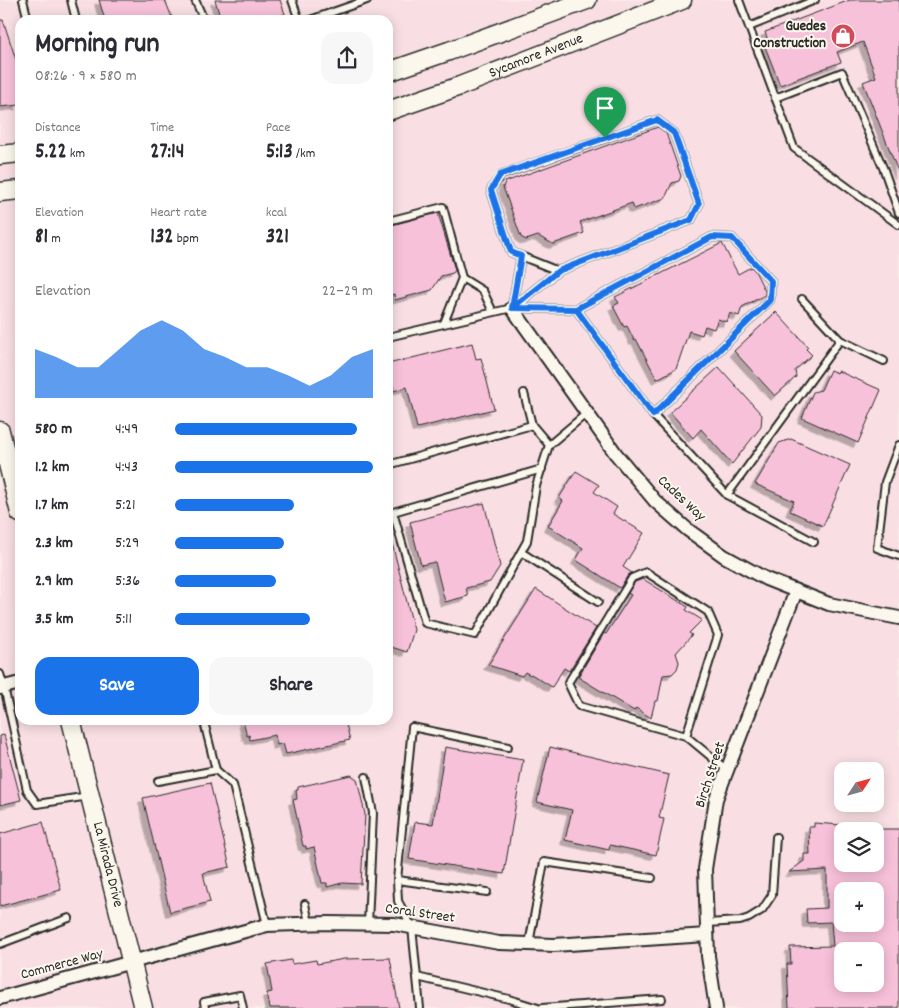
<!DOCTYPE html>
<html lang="en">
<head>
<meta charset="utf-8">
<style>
	body { margin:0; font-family:Dekko,sans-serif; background:#f7f7f7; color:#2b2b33; height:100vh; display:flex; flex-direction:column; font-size:19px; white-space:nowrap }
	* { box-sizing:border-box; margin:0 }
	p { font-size:16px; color:#7c7c81 }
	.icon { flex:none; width:28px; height:28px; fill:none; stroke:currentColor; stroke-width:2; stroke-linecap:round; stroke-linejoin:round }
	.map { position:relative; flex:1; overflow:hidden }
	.side { position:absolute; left:15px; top:15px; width:378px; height:710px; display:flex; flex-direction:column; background:#fff; border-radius:15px; box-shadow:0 2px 12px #0003 }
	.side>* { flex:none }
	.needle { width:32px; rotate:54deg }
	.fabs { position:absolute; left:834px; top:762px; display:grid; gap:10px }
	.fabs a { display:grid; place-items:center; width:50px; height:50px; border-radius:10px; background:#fff; box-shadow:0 2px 12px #0003; font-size:25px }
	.pin { position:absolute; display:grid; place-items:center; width:42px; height:42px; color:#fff; margin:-51px -21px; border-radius:50% 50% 50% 0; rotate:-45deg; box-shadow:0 0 5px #0007 }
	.pin .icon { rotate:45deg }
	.round { display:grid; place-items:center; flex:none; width:52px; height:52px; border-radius:15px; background:#f7f7f7 }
	.overview { display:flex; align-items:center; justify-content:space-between; height:85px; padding:0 20px }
	h1 { font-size:28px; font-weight:700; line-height:38px }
	.stats { display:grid; grid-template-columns:repeat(3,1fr); gap:8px; height:85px; padding:5px 20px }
	.stats div { display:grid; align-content:center }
	.stats b { font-size:21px; font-weight:700 }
	.stats small { font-size:14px; font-weight:400 }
	.stats p { font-size:14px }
	.chart { height:140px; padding:10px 20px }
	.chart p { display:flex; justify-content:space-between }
	.chart svg { width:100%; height:90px; margin-top:5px; fill:#1a73e8; opacity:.7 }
	.action { display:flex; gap:10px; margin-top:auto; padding:10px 20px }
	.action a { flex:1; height:58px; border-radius:15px; background:#1a73e8; color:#fff; font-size:20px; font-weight:700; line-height:58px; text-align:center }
	.action a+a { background:#f7f7f7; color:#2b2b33 }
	ul { padding:0 20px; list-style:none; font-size:16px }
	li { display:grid; grid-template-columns:80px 60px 1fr; align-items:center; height:38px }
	li i { height:12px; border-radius:6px; background:#1a73e8 }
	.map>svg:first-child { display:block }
	.built { fill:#f9dfe4; fill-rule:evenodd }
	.building { fill:#f8c1da; stroke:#2b2b2b; fill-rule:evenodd; filter:url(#shadow) }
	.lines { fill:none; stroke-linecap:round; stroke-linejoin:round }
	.service-casing { stroke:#2b2b2b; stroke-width:10 }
	.minor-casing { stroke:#2b2b2b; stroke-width:16 }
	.secondary-casing { stroke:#2b2b2b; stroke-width:21 }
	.service { stroke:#fbf7ec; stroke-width:6 }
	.minor { stroke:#fbf7ec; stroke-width:12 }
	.secondary { stroke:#fbf7ec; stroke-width:18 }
	.route-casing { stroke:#fff; stroke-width:10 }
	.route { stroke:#1a73e8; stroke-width:6 }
	.labels { text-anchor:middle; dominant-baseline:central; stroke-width:4; stroke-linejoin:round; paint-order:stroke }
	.poi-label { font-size:15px; font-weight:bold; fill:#2b2b2b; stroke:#fbf7ec; text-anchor:end }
	.street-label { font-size:15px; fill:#2b2b2b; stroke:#fbf7ec }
</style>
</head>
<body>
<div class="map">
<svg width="899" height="1008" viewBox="0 0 899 1008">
	<defs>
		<filter id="shadow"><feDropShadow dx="-4.5" dy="4.5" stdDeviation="0" flood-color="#0004"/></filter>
	</defs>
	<rect width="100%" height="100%" fill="#faece8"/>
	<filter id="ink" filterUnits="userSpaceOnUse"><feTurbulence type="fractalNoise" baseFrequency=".02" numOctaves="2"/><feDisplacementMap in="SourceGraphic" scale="10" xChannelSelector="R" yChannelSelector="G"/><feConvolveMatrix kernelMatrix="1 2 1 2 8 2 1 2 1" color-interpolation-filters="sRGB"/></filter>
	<g filter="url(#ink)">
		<!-- built -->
		<path class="built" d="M0,0H899V1008H0ZM20,20H388V720H20ZM842,771H875V804H842ZM842,831H875V864H842ZM842,891H875V924H842ZM842,951H875V984H842Z"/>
		<!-- building -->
		<g class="building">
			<polygon points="99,0 165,0 173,20 105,20"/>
			<polygon points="215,0 280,0 285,14 266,20 221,20"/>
			<polygon points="850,0 899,0 899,174 863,82 876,77 863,42 837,52 841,62 780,85 764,44 769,43 765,32"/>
			<polygon points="0,20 3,20 20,72 20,105 0,107"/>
			<polygon points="658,127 666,133 681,176 679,181 672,183 665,198 634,209 632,203 580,222 584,233 553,244 538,236 526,240 521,237 503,187 505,182"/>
			<polygon points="438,213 455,270 453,273 441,276 432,290 395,300 394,294 388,296 388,226"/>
			<polygon points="722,243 738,274 751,267 755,271 765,291 765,295 742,307 739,316 730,313 727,322 718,319 714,329 705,326 702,335 689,331 676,369 657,379 636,339 634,340 627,326 624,327 613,306 619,303 615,297"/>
			<polygon points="776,312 808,347 806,349 812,355 795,370 796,377 775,396 734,351"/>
			<polygon points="472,343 476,359 481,358 494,409 417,428 407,387 394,391 388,364"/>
			<polygon points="719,367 762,415 761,427 732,464 701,429 693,438 670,412"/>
			<polygon points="830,370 837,373 838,371 881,390 858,443 802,418 813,392 821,390"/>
			<polygon points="791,439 850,465 823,526 790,511 794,501 755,484 779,443"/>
			<polygon points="576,471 599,485 594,492 617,507 613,514 644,533 623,567 632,573 628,575 620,588 576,560 583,548 548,526 563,501 559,498"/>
			<polygon points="484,503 500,566 490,582 466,588 468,596 445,602 435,562 421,565 410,522"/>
			<polygon points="392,543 414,630 407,652 388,646 388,544"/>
			<polygon points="643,579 688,607 686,610 702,620 689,633 692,635 676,653 679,662 677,669 672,674 663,675 658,701 655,701 651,718 636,708 634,711 578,677 604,633 606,634 631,595 628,593 635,582"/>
			<polygon points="536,589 596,628 569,671 564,668 552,687 531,674 530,675 525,672 522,676 488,665"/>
			<polygon points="243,720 345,720 350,740 286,754 283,743 277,745 275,735 250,740 249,735 247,736"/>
			<polygon points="4,735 21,800 0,805 0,736"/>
			<polygon points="445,747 523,760 504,874 409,859 415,822 433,824"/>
			<polygon points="550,747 669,775 659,818 664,819 656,855 610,845 609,850 565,840 572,810 537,802"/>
			<polygon points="351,775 357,779 365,814 361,884 342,883 327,887 327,883 322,883 314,847 306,849 306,846 303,846 293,800 297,799 296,790 298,790 298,787"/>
			<polygon points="210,783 230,867 203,873 210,902 170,912 143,798"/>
			<polygon points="43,822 61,890 0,906 0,834"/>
			<path d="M814,823L842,825V864H875V829H899V1008H789L787,964H791L790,947L833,946L831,922L807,923L806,909L827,908V870L789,872L804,861V854H810L809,827H814ZM842,891H875V924H842ZM842,951H875V984H842Z"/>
			<polygon points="390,958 399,1008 270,1008 267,993 272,992 267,964 291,960 292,964 316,960 317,964 344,959"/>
		</g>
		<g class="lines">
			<defs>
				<g id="service">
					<polyline points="23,0 28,20"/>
					<polyline points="71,0 76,20"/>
					<polyline points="195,0 204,20"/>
					<polyline points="292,0 299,20"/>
					<polyline points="739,0 749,27 815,0"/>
					<polyline points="310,20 367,0"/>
					<polyline points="749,27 794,148 899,225"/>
					<polyline points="775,98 842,72 884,170 899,213"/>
					<polyline points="388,221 443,207 462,278 444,323"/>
					<polyline points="462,278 483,291 493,312"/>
					<polyline points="802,299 840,340"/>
					<polyline points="512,308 558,271 691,220 699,204 674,133 657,120 501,175 491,190 511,252 558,271"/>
					<polyline points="512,308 521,256"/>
					<polyline points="576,309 712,237 732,238 771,281 770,300 653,415"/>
					<polyline points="388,337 512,308 576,309 653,415 727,495 840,340 884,361"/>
					<polyline points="524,393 532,425"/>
					<polyline points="899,445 885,482 877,548 899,556"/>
					<polyline points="388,465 532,425 549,445"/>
					<polyline points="727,495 814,542"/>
					<polyline points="393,512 542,469"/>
					<polyline points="388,513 393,512 425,623 475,635 527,541 536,486 549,445 587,413"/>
					<polyline points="521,552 598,602"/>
					<polyline points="0,674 4,687 27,790 37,804 89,796"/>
					<polyline points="205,726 216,770"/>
					<polyline points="686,736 718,635 708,612 646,572 632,578 568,683 579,706 686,736 727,770"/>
					<polyline points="366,777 373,813 368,924"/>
					<polyline points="158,781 216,770 233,785 267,925"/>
					<polyline points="397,880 412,727 508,747"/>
					<polyline points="305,904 309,923"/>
					<polyline points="707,923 740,921 749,918 762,910 772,895 776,837"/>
					<polyline points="0,944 69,918"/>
					<polyline points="529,944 544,862 652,878"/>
					<polyline points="417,977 509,999 538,1008"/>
					<polyline points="205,1008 204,1002 240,995 243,1008"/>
					<polyline points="420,1008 412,927 398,901 397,880 487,892"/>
					<polyline points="542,1008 662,999"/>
				</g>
				<g id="minor">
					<polyline points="512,308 616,454 655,501 688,530 724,556 766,579 829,604 899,618"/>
					<polyline points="0,688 20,683"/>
					<polyline points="0,998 267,925 328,923 394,924 499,943 554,945 707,935"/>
					<polyline points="716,1008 708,956 705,869 716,799 796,591"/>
				</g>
				<g id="secondary">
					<polyline points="388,72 449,51 587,0"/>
					<path id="s1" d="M388,111L460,86L682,0"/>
					<polyline points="0,155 20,153"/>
					<polyline points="0,192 20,190"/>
					<polyline points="0,431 20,513"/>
					<path id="s2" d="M71,720L143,1008"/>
				</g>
			</defs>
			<!-- service casing -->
			<use href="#service" class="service-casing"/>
			<!-- minor casing -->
			<use href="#minor" class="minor-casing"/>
			<!-- secondary casing -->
			<use href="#secondary" class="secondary-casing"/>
			<!-- service -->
			<use href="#service" class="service"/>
			<!-- minor -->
			<use href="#minor" class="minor"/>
			<!-- secondary -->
			<use href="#secondary" class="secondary"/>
		</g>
	</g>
	<g class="lines" filter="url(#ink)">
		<defs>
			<polyline id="route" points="605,138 500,175 491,190 511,252 521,256 512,308 576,309 653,415 770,300 771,281 732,238 712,237 576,309 512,308 558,271 691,220 699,204 674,133 657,120 605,138"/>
		</defs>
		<!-- route casing -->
		<use href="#route" class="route-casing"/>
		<!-- route -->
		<use href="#route" class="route"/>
	</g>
	<!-- icons -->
	<defs>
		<symbol id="shop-disc" viewBox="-11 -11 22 22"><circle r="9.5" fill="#d1495b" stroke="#fbf7ec"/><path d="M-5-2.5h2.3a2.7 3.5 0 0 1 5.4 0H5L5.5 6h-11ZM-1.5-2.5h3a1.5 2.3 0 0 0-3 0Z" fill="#fff"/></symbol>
	</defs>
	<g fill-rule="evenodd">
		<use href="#shop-disc" x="829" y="22" width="28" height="28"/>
	</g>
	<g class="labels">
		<!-- poi labels -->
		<g class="poi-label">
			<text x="826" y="27">Guedes<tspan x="826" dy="17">Construction</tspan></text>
		</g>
		<!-- street labels -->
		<g class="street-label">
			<text stroke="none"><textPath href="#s1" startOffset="158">Sycamore Avenue</textPath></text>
			<text transform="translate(681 499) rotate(43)">Cades Way</text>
			<text transform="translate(711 775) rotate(-72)">Birch Street</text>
			<text stroke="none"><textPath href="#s2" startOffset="149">La Mirada Drive</textPath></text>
			<text transform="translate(420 914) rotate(8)">Coral Street</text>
			<text transform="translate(62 965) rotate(-15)">Commerce Way</text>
		</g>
	</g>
</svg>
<div class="fabs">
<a><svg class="needle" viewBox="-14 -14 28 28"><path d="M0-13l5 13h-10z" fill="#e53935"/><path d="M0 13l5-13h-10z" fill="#7c7c81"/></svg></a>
<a><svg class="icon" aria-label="layers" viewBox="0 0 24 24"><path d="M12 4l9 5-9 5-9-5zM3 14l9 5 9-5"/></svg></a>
<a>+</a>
<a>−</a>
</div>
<div class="pin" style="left:605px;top:138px;background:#1e9e55"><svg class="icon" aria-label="arrive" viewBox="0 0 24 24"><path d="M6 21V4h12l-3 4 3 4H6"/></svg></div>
<section class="side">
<div class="overview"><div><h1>Morning run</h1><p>08:26 · 9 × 580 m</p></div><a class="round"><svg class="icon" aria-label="share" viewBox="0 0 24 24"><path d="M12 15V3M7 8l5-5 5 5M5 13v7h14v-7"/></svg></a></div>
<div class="stats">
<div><p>Distance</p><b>5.22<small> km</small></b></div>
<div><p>Time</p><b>27:14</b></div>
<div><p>Pace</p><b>5:13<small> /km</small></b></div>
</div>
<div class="stats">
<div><p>Elevation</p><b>81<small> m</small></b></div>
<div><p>Heart rate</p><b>132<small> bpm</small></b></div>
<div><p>kcal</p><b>321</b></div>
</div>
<div class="chart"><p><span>Elevation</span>22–29 m</p>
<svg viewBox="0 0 160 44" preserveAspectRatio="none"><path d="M0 44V20L10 24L20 29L30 29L40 20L50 11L60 6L70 11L80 20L90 24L100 29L110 29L120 33L130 38L140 33L150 24L160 20V44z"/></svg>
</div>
<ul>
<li><b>580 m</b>4:49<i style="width:92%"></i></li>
<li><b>1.2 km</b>4:43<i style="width:100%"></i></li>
<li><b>1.7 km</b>5:21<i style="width:60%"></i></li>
<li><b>2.3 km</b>5:29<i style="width:55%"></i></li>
<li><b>2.9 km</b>5:36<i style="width:51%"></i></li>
<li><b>3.5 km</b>5:11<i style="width:68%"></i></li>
</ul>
<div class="action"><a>Save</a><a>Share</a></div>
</section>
</div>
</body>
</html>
